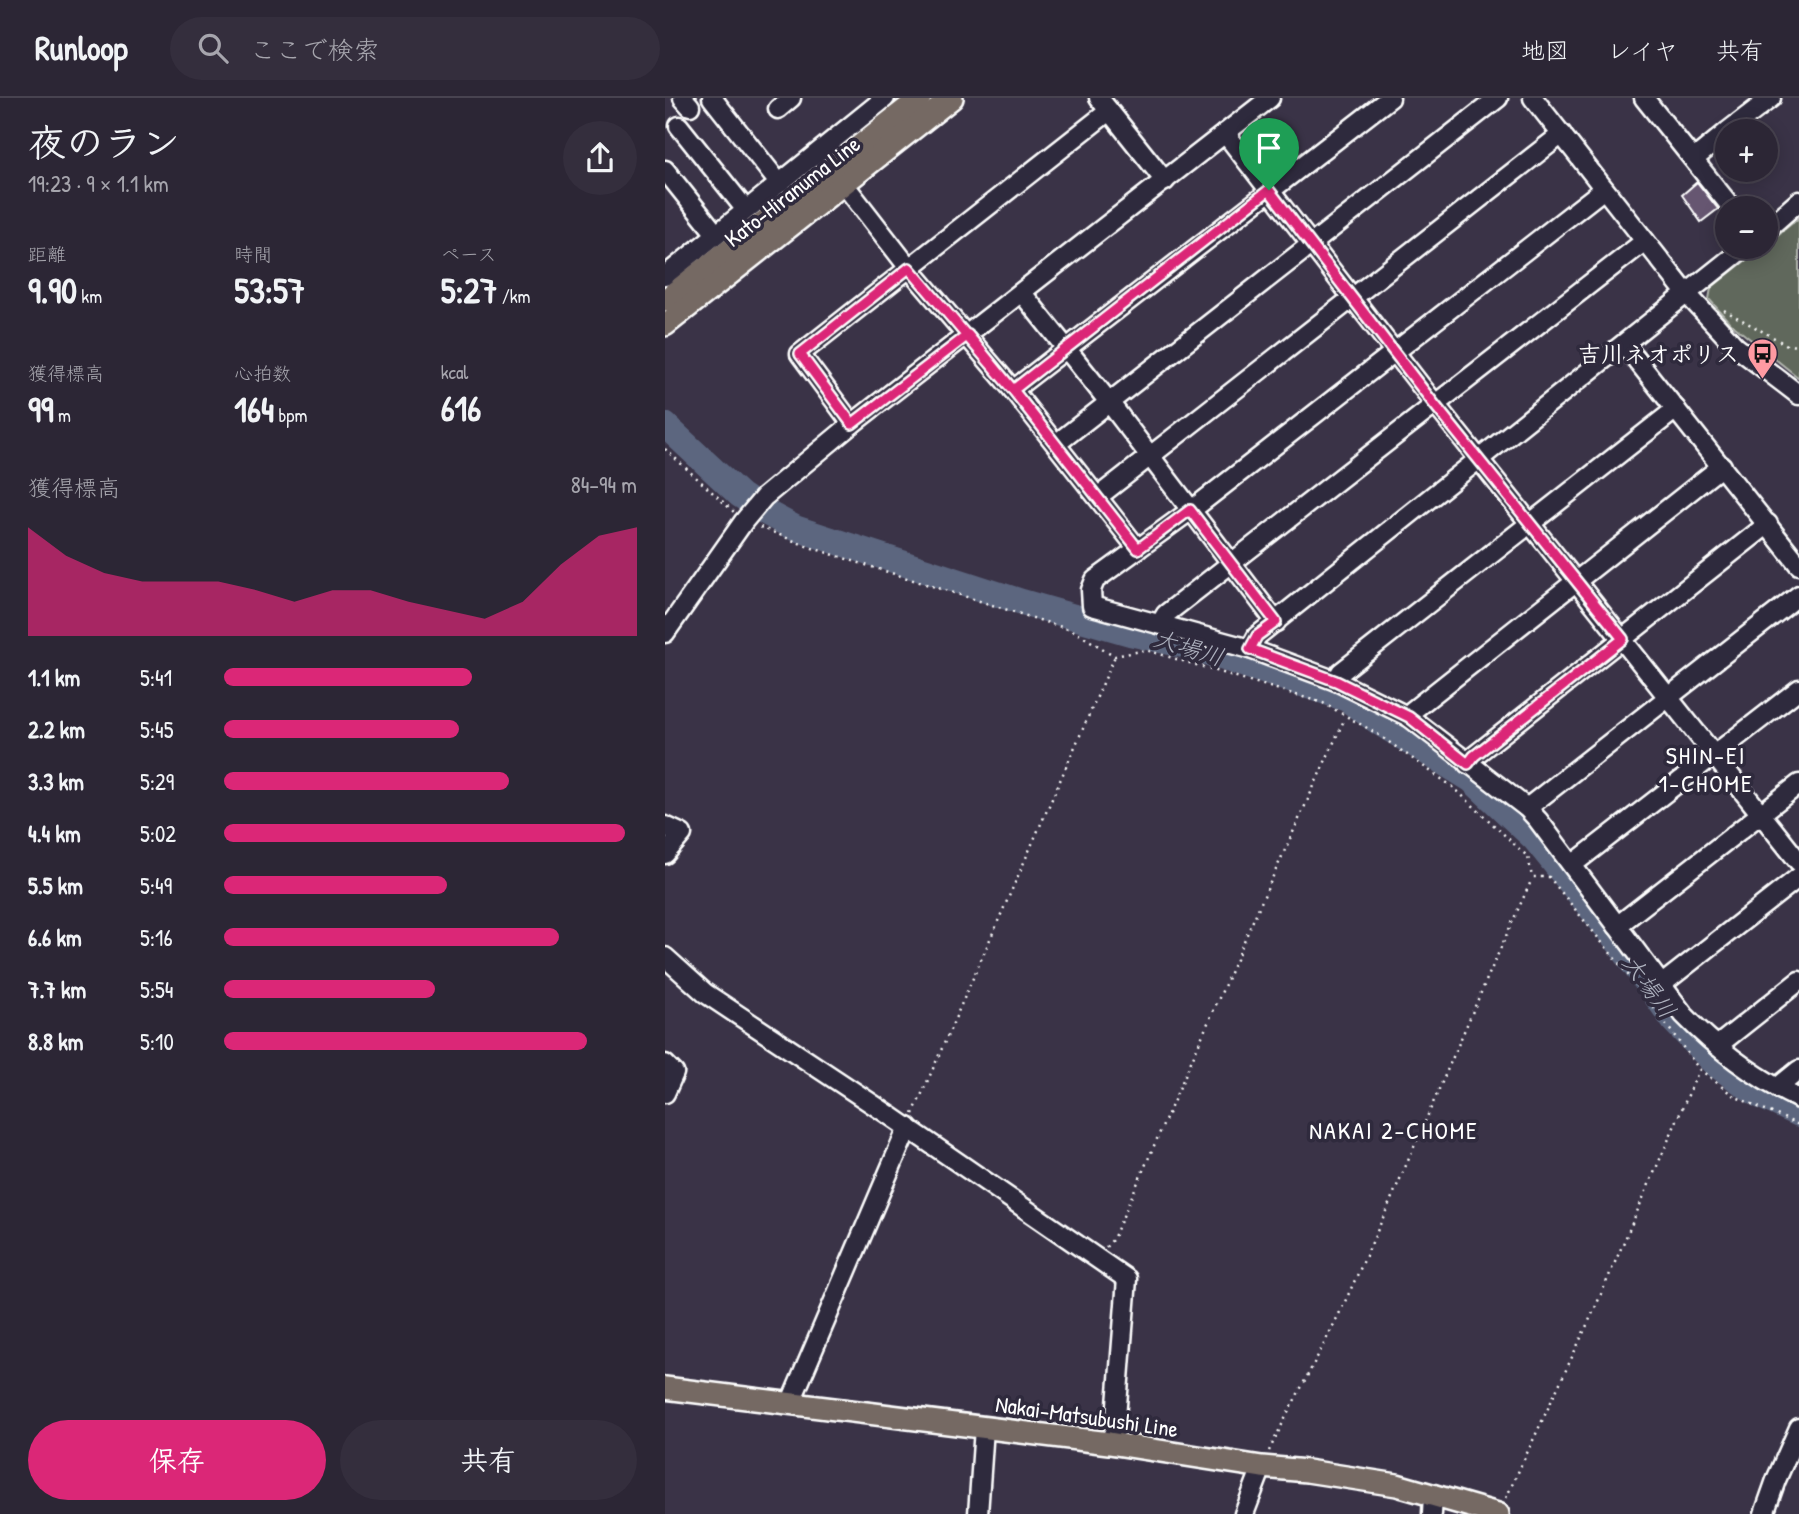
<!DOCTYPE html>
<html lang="ja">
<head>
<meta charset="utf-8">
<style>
	body { margin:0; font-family:"Patrick Hand","Klee One",sans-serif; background:#342e3d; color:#f1f3f6; height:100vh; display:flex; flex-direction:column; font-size:26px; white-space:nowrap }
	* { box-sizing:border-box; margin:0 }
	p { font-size:23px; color:#a6a5ad }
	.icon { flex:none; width:38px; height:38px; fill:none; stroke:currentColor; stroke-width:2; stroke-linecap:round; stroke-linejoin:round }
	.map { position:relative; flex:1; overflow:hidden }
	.side { display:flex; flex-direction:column; background:#2c2635; width:665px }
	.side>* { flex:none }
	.controls { position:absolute; left:1050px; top:21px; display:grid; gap:14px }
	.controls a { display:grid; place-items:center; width:63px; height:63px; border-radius:50%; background:#2c2635; box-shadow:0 4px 18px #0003,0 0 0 2px #484350; font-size:35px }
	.pin { position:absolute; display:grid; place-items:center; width:60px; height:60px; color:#fff; margin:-72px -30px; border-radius:50% 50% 50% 0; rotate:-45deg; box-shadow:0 0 7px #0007 }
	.pin .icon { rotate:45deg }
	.round { display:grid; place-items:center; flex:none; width:74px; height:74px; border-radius:37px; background:#342e3d }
	.headline { display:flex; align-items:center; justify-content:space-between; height:119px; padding:0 28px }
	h1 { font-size:38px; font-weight:800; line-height:52px }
	.metrics { display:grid; grid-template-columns:repeat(3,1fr); gap:10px; height:119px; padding:7px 28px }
	.metrics div { display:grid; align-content:center }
	.metrics b { font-size:35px; font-weight:800 }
	.metrics small { font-size:19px; font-weight:400 }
	.metrics p { font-size:19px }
	.chart { height:196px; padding:14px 28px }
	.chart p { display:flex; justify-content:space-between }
	.chart svg { width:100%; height:126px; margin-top:7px; fill:#db2777; opacity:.7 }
	.primary-button { display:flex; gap:14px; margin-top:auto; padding:14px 28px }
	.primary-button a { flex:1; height:80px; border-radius:42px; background:#db2777; color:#fff; font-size:28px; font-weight:800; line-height:80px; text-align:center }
	.primary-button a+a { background:#342e3d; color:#f1f3f6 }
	ul { padding:0 28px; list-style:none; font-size:23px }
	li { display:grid; grid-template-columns:112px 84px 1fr; align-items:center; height:52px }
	li i { height:18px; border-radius:9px; background:#db2777 }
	header { display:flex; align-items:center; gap:42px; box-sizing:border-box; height:98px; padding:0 35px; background:#2c2635; border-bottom:2px solid #484350 }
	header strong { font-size:33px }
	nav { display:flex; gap:38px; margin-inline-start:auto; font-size:24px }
	.search { width:490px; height:63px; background:#342e3d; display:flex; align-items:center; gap:18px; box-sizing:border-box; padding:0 24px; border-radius:38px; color:#a6a5ad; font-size:26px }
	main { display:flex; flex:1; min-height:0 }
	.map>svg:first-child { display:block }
	.green { fill:#60685b; stroke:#b0b4ad; stroke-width:2 }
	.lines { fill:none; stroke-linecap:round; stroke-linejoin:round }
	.river { stroke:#5c667f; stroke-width:26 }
	.building { fill:#665671; stroke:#fff; stroke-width:2 }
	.minor-casing { stroke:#fff; stroke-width:23 }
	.major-casing { stroke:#fff; stroke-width:26 }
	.path { stroke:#fff; stroke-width:2.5; stroke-dasharray:2 5; stroke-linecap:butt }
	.minor { stroke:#2f2a3d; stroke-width:18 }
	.major { stroke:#756964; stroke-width:21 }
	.route-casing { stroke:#fff; stroke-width:14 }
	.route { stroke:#db2777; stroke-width:9 }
	.labels { text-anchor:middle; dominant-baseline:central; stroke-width:7; stroke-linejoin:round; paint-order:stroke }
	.street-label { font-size:23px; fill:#fff; stroke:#2f2a3d }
	.poi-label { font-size:23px; font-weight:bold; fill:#fff; stroke:#2f2a3d; text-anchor:end }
	.water-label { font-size:24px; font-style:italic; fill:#aeb2bf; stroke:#2f2a3d }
	.neighbourhood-label { font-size:24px; letter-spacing:2px; fill:#fff; stroke:#2f2a3d }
</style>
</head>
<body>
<header>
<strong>Runloop</strong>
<div class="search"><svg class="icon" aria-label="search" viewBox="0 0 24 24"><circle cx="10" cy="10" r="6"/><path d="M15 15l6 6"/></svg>ここで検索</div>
<nav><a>地図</a><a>レイヤ</a><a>共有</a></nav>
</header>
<main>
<section class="side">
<div class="headline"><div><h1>夜のラン</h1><p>19:23 · 9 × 1.1 km</p></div><a class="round"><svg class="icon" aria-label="share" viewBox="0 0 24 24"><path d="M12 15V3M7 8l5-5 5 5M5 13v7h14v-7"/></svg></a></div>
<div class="metrics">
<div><p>距離</p><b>9.90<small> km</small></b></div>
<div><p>時間</p><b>53:57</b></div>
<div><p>ペース</p><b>5:27<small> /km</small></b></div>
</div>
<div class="metrics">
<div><p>獲得標高</p><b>99<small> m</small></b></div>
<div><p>心拍数</p><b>164<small> bpm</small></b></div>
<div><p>kcal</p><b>616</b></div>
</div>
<div class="chart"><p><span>獲得標高</span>84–94 m</p>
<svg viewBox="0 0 160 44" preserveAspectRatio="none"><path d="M0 44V6L10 16L20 22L30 25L40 25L50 25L60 28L70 32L80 28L90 28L100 32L110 35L120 38L130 32L140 19L150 9L160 6V44z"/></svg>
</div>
<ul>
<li><b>1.1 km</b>5:41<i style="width:60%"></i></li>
<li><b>2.2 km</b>5:45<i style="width:57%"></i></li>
<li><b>3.3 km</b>5:29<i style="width:69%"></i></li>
<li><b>4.4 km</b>5:02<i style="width:97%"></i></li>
<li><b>5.5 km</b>5:49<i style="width:54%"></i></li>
<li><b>6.6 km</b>5:16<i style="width:81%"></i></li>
<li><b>7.7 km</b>5:54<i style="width:51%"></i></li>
<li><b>8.8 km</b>5:10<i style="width:88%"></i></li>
</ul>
<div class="primary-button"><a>保存</a><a>共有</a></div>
</section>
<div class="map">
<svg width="1134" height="1416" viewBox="0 0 1134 1416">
	<rect width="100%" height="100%" fill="#3a3347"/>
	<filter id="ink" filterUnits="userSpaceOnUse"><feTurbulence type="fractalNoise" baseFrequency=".0143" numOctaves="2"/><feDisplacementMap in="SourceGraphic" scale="14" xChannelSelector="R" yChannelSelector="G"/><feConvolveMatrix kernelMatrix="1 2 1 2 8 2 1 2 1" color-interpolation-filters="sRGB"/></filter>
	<g filter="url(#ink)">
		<!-- green -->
		<polygon class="green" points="1134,120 1134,280 1065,225 1044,201 1046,190"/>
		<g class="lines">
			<!-- river -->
			<polyline class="river" points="0,327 75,397 102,415 130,430 357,504 465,535 523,548 682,601 715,625 807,682 870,741 954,845 1009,923 1049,965 1096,998 1134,1016"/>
		</g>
		<!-- building -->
		<polygon class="building" points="1032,84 1053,111 1036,124 1017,97"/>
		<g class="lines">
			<defs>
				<g id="minor">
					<polyline points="18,0 25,8"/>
					<polyline points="47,0 114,85"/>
					<polyline points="434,0 500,83"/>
					<polyline points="868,0 1021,195 1071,249 1134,297"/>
					<polyline points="979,0 1067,110"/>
					<polyline points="113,11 126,0"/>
					<polyline points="14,28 81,112"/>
					<polyline points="1063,33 1106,0"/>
					<polyline points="560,35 770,306 1134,764"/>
					<polyline points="1029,61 1062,34"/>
					<polyline points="0,72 51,136"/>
					<polyline points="179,86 244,170 348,292 473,451"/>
					<path d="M939,91L533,407L430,482L426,492L427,508L585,551L671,583L744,619L862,710L873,722L1019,917C1053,952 1090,980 1134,1001"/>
					<polyline points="1101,132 1134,103"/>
					<polyline points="0,178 220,0"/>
					<polyline points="357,195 444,304 611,524"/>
					<polyline points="959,246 1134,467"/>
					<polyline points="348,292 725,0"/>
					<polyline points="187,326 135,256 444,13"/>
					<polyline points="391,346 833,0"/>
					<polyline points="434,398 897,36"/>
					<polyline points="495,526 501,516 980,143"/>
					<polyline points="0,535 79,423 99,399 187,326 605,0"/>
					<polyline points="585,551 592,538 1080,149"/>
					<polyline points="671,583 676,574 1011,311"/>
					<polyline points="744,619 747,613 1057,368"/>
					<polyline points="803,666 809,658 1103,426"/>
					<polyline points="862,710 1134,497"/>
					<polyline points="0,728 17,736 0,756"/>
					<polyline points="907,767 1134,591"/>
					<polyline points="952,828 1134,686"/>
					<polyline points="0,859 40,895 227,1019 462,1181 450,1332 444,1345"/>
					<polyline points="996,887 1134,779"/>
					<polyline points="1052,948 1134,883"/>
					<polyline points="0,966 9,975 0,995"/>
					<polyline points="1114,991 1118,985 1134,972"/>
					<polyline points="125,1306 243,1029"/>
					<polyline points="313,1416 319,1330"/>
					<polyline points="579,1416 597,1369"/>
					<polyline points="767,1416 768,1396"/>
					<polyline points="1099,1416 1111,1382 1134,1330"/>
				</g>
				<g id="major">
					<polyline points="0,202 255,0"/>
					<polyline points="0,227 287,0"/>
					<polyline points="0,1290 444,1345 597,1369 642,1373 732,1387 833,1416"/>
				</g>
			</defs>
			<!-- minor casing -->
			<use href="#minor" class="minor-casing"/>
			<!-- major casing -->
			<use href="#major" class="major-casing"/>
			<!-- path -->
			<g class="path">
				<polyline points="1059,212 1122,247 1134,248"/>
				<polyline points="0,351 69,414"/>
				<polyline points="95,429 144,449 409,533 450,558 481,552 658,605 711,635 788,689 863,759 867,779 884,779 981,899 1034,971 1069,998 1134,1027"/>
				<polyline points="248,1016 450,558"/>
				<polyline points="441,1149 448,1141 594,809 680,620"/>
				<path d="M604,1353C630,1299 660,1247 685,1193C748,1056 804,917 867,781"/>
				<polyline points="841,1400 930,1210 1034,972"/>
			</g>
			<!-- minor -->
			<use href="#minor" class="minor"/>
			<!-- major -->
			<use href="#major" class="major"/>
		</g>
	</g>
	<g class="lines" filter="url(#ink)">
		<defs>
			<polyline id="route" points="604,92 348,292 303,237 187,326 135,256 244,170 348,292 473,451 525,412 611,524 592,538 585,551 671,583 744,619 803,666 809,658 958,541 769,306 604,92"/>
		</defs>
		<!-- route casing -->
		<use href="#route" class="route-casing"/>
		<!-- route -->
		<use href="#route" class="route"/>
	</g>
	<!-- icons -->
	<defs>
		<symbol id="bus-pin" viewBox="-11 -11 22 30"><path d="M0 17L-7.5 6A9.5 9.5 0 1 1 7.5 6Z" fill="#ff9aa2" stroke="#2f2a3d"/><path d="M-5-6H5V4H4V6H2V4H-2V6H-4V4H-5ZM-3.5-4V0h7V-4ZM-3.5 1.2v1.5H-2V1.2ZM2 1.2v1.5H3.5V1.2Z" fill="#111"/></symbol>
	</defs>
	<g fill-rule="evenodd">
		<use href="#bus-pin" x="1080" y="238" width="35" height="47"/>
	</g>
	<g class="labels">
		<!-- street labels -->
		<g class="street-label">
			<text transform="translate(127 93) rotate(-38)">Kato-Hiranuma Line</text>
			<text transform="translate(422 1318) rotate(8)">Nakai-Matsubushi Line</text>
		</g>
		<!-- poi labels -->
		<g class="poi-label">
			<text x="1074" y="255">吉川ネオポリス</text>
		</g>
		<!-- water labels -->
		<g class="water-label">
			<text transform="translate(524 549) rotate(17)">大場川</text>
			<text transform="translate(985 888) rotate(54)">大場川</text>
		</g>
		<!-- neighbourhood labels -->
		<g class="neighbourhood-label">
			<text x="1041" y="657">SHIN-EI<tspan x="1041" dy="28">1-CHOME</tspan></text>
			<text x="729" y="1032">NAKAI 2-CHOME</text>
		</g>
	</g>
</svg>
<div class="controls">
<a>+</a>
<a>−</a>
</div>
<div class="pin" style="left:604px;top:92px;background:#1e9e55"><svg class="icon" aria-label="arrive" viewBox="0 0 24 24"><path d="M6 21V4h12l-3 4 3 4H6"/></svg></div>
</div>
</main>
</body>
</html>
